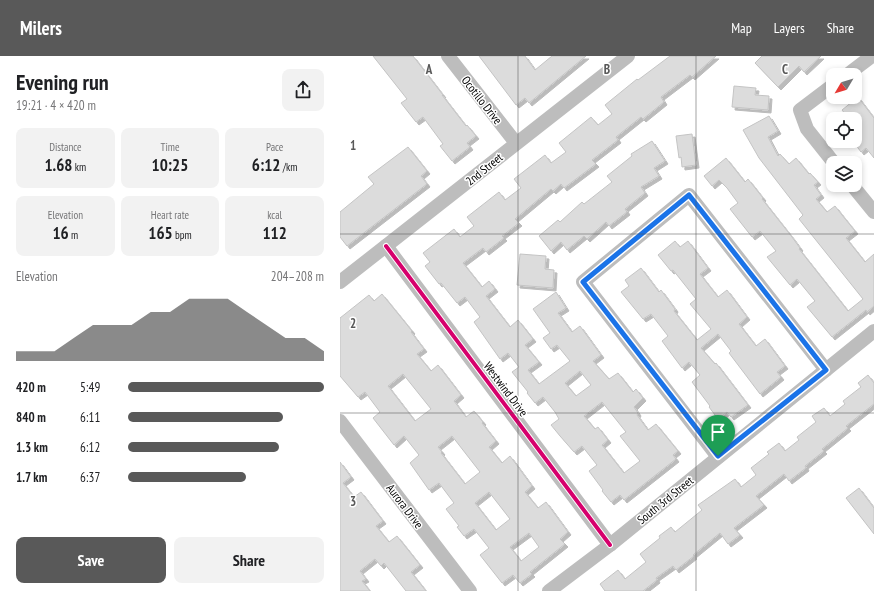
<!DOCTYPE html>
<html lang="en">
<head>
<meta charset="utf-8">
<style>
	body { margin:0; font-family:"PT Sans Narrow",sans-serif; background:#f2f2f2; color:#202124; height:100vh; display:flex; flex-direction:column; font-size:15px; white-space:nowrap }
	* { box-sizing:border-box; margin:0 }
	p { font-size:13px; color:#757577 }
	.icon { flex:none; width:22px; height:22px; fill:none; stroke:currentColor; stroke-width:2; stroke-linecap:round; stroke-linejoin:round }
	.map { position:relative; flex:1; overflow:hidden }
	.drawer { display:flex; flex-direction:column; background:#fff; width:340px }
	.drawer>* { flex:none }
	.needle { width:26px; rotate:232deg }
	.buttons { position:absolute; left:486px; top:12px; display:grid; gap:8px }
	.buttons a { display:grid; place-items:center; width:36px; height:36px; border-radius:8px; background:#fff; box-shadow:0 2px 6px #0003; font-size:20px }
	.pin { position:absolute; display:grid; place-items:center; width:34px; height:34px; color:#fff; margin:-41px -17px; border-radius:50% 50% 50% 0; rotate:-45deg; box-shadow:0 0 4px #0007 }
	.pin .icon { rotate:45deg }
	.round { display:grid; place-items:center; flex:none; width:42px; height:42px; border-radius:8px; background:#f2f2f2 }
	.headline { display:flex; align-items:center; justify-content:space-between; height:68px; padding:0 16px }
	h1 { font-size:22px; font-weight:700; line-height:30px }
	.figures { display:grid; grid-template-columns:repeat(3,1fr); gap:6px; height:68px; padding:4px 16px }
	.figures div { display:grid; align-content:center; border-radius:8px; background:#f2f2f2; text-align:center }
	.figures b { font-size:17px; font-weight:700 }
	.figures small { font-size:11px; font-weight:400 }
	.figures p { font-size:11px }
	.chart { height:112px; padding:8px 16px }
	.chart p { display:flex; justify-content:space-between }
	.chart svg { width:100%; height:72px; margin-top:4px; fill:#595959; opacity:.7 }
	.action { display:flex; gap:8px; margin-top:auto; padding:8px 16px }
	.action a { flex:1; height:46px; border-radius:8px; background:#595959; color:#fff; font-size:16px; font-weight:700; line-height:46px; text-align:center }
	.action a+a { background:#f2f2f2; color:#202124 }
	ul { padding:0 16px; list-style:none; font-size:13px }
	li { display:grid; grid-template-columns:64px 48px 1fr; align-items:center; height:30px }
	li i { height:10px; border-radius:5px; background:#595959 }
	header { display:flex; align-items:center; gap:24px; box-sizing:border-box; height:56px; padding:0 20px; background:#595959; color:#fff }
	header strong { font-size:19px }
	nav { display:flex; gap:22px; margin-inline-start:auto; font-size:14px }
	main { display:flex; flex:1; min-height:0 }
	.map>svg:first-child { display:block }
	.building { fill:#dcdcdc; stroke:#c4c4c4; fill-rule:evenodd; filter:url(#shadow) }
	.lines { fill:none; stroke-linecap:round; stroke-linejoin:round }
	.street { stroke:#bdbdbd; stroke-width:14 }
	.cycleway-casing { stroke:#fff; stroke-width:6 }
	.cycleway { stroke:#d6006c; stroke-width:4 }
	.route-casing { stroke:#fff; stroke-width:8 }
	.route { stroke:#1a73e8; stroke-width:5 }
	.grid { fill:none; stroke:#595959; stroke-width:1; stroke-opacity:0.55 }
	.labels { text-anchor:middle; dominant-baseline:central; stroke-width:3; stroke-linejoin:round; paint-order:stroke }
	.street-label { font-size:12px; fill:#000; stroke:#fff }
	.grid-label { font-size:13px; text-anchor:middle; font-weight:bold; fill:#595959; stroke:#fff; stroke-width:3; stroke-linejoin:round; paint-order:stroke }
</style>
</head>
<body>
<header>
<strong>Milers</strong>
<nav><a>Map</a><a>Layers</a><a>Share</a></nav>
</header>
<main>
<section class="drawer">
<div class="headline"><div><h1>Evening run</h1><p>19:21 · 4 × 420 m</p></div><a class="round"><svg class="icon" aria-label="share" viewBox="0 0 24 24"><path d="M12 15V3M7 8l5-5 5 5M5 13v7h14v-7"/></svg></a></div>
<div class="figures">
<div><p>Distance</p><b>1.68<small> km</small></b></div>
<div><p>Time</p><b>10:25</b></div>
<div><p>Pace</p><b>6:12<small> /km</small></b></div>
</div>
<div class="figures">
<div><p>Elevation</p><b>16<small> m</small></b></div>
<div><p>Heart rate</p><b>165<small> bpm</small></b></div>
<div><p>kcal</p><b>112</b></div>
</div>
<div class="chart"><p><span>Elevation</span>204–208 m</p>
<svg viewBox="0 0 160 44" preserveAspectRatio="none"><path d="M0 44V38L10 38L20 38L30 30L40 22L50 22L60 22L70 14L80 14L90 6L100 6L110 6L120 14L130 22L140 30L150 30L160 38V44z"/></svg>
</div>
<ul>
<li><b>420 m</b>5:49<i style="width:100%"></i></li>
<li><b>840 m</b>6:11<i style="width:79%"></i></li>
<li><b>1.3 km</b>6:12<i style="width:77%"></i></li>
<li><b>1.7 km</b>6:37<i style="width:60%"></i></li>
</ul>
<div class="action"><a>Save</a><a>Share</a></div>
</section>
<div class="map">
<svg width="534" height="535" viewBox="0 0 534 535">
	<defs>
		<filter id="shadow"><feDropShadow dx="3" dy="3" stdDeviation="0" flood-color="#0004"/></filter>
	</defs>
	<rect width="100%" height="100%" fill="#fff"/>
	<!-- building -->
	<g class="building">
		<polygon points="33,0 73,0 103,39 102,39 126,70 127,69 136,80 127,87 130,91 112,105 100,90 103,88 83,61 76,66 61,47 67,43"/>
		<polygon points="139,0 185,0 195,14 212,0 246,0 189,47 185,42 176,49"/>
		<path d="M330,0H376L352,21L350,19L321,41L324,46L303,63L301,61L276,81L278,84L252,104L256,108L224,132L221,128L213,135L211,133L175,163L179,167L162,180L164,182L146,196L143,192L123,207L142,231L149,225L155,233L146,240L170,271L178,264L193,283L185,289L199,306L188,314L199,328L230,305L217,289L211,293L203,282L210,277L193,253L216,236L226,252L218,257L232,276L240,270L261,299L253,305L269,323L278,317L293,336L296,333L303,342L294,351L298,357L297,359L308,374L316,368L338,395L333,399L336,403L284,444L280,439L271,446L262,435L263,434L249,415L257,409L242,390L234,396L220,380L211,369L219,363L215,356L203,341L195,347L187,337L188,336L172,316L179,311L168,297L160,303L134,266L140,261L125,241L117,247L101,227L99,228L85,210L90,206L83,197L114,173L120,181L134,170L127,161L159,136L165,144L181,132L174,123L205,99L211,107L226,96L219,87L251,61L258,69L272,58L265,49L297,23L298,24ZM240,315L251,329L236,340L225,327ZM262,346L286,376L280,380L300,405L284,417L262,389L268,384L258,371L255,373L244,360Z"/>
		<polygon points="422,0 481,0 464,16 459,10 438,31 415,7"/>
		<polygon points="394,30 416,32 415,39 429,40 428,54 392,51"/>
		<polygon points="518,41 534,62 534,102 526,92 521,96 515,88 515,63 509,63 502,54"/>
		<polygon points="429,60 438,75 428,81 438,100 440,98 449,108 456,102 469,118 470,117 478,126 474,129 481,139 476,143 487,156 495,150 502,159 515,175 506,182 525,206 534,198 534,250 527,256 526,254 492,281 467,251 475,245 457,223 450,229 427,201 436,195 420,175 412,181 390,153 398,147 387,132 379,124 372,130 364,120 386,102 405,126 408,123 423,142 422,143 452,181 460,192 459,193 508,255 523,243 459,163 463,159 419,102 403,74"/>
		<polygon points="352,78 356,109 342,111 341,101 339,102 336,80"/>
		<polygon points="312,85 325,105 314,112 319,120 301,131 305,137 285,153 287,156 269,170 266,166 247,183 244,180 227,194 221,186 211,195 199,180 218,164 220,166 242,146 244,148 272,126 267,120 292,100 291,98"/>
		<polygon points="68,91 87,115 81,120 87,128 7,190 0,181 0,156 34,128 28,121"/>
		<polygon points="335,185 340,191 348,185 368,212 360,218 367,227 378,241 387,234 407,261 399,268 416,290 425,283 445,310 437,316 441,321 420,338 389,297 391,295 378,278 361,292 375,308 376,307 408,349 391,361 387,356 378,363 369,351 370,350 352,326 360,319 349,306 342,312 322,285 328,280 311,258 303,263 281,236 289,230 285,224 301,212 319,236 321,234 335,253 334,255 357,284 371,273 350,248 356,243 333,214 331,215 318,199"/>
		<polygon points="180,198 206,200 205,213 214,214 213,232 177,229"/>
		<path d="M42,238L72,275L71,276L84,293L77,298L91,315L98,309L121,339L114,345L126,361L134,355L143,366L142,367L156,385L149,391L162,407L170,400L192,430L185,436L198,452L206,446L228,476L220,483L225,488L190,516L192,518L180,527L173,519L162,527L140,499L149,492L134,473L124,480L117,471L119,470L106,453L114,447L99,427L89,434L70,407L79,399L64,380L54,389L33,362L40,356L25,336L18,341L0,320V262L29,239L34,245ZM63,318L91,353L75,365L48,330ZM112,380L140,416L125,428L101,397L102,396L98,391ZM149,436L170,463L156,474L135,447ZM189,477L199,491L181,505L170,491Z"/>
		<polygon points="528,319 534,327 534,348 506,370 508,372 482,393 484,395 465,410 466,412 449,425 444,418 416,440 424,449 394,472 400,479 388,488 380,477 353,499 354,500 336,514 333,510 316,522 317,524 303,535 265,535 260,528 278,514 285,523 306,506 300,498 320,482 319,480 331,471 335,476 362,454 358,449 395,423 401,431 416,419 411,412 429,398 427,396 439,387 445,395 459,384 457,381 476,366 472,360 484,352 490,360 505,348 503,345 521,331 518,327"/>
		<polygon points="0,406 11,421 3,427 14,441 21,436 43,465 36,470 49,486 57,480 80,509 71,516 86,535 66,535 44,507 41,510 35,503 20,515 26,523 22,525 30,535 0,535"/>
		<polygon points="519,432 534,452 534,478 506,442"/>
	</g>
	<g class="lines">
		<!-- street -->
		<g class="street">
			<polyline points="108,0 176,87"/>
			<polyline points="507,19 532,0"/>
			<polyline points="493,29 460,54 467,73 494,107"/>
			<polyline points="512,129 534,156"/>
			<polyline points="46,190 270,489"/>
			<polyline points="0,226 288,0"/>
			<polyline points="0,365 130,535"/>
			<polyline points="378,401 243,226 349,139 486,314"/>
			<polyline points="209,535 270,489 534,275"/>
		</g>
		<defs>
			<g id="cycleway">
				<polyline points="46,190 270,489"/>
				<polyline points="378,401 243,226 349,139 486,314"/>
			</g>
		</defs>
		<!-- cycleway casing -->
		<use href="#cycleway" class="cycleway-casing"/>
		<!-- cycleway -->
		<use href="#cycleway" class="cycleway"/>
	</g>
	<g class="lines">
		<defs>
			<polygon id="route" points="349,139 486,314 378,400 243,226"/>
		</defs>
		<!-- route casing -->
		<use href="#route" class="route-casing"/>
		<!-- route -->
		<use href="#route" class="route"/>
	</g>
	<!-- grid -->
	<path class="grid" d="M178,0V535M356,0V535M0,178H534M0,357H534"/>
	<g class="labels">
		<!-- street labels -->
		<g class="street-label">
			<text transform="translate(142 44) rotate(52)">Ocotillo Drive</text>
			<text transform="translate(144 113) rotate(-39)">2nd Street</text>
			<text transform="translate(166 333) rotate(53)">Westwind Drive</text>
			<text transform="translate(325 444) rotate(-39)">South 3rd Street</text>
			<text transform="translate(65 450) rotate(53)">Aurora Drive</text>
		</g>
	</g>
	<g class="grid-label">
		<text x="89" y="18">A</text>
		<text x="267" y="18">B</text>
		<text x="445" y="18">C</text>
		<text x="13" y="94">1</text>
		<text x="13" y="272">2</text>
		<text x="13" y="450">3</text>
	</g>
</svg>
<div class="buttons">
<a><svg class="needle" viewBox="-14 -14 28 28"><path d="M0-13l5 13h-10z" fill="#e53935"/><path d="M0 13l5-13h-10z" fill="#757577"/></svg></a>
<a><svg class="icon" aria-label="locate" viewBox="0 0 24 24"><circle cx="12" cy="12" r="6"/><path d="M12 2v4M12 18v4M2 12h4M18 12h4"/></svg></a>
<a><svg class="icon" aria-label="layers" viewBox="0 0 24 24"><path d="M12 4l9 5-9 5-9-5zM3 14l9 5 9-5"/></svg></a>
</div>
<div class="pin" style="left:378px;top:400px;background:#1e9e55"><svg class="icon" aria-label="arrive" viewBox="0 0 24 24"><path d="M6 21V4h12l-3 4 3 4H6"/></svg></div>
</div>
</main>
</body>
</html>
